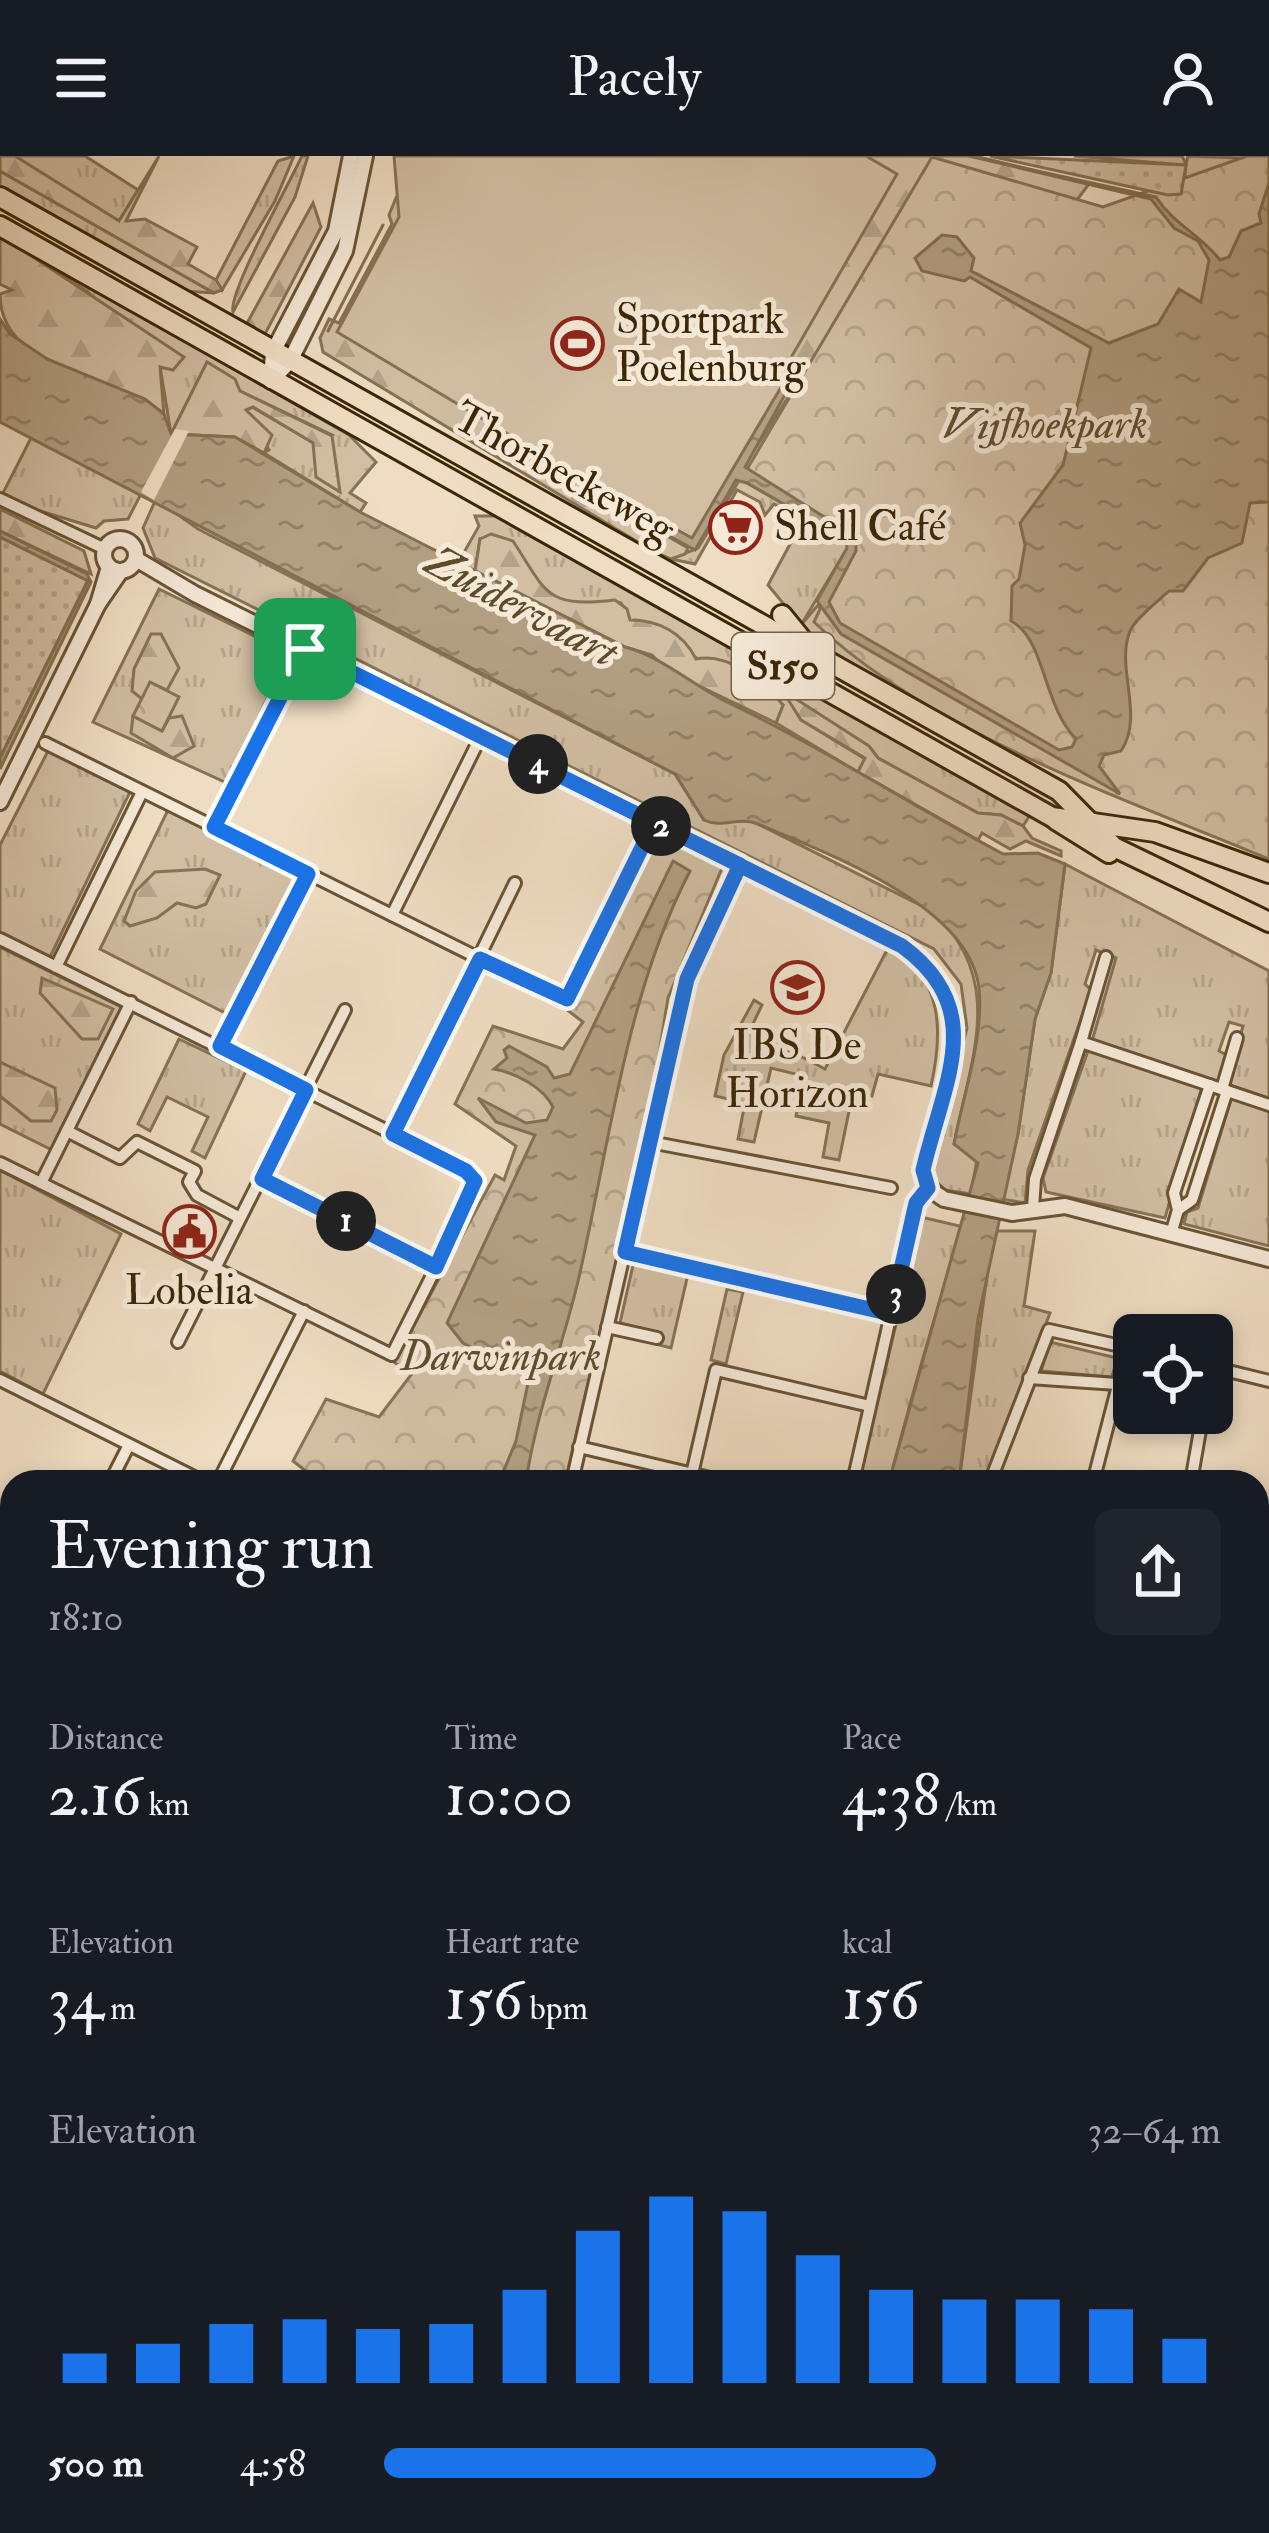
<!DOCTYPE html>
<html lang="en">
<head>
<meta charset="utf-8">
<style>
	body { margin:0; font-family:"IM FELL Double Pica",serif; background:#20242c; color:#f1f3f6; height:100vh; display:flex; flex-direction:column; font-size:45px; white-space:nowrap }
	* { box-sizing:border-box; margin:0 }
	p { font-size:39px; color:#9ea1a6 }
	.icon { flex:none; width:66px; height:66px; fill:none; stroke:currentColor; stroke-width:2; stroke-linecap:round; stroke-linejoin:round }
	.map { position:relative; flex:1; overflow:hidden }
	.details { position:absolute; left:0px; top:1314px; width:1269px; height:1065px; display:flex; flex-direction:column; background:#171b24; border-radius:36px 36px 0 0; box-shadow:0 6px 18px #0003 }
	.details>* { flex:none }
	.tools { position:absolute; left:1113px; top:1158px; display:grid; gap:24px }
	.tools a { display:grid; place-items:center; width:120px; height:120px; border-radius:18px; background:#171b24; box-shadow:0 6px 18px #0003; font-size:60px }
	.pin { position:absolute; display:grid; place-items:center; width:102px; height:102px; color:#fff; margin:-51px; border-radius:24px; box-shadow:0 6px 18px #0006 }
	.km { position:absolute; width:60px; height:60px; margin:-30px; border-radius:50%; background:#222; color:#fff; font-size:33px; line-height:60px; text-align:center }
	.round { display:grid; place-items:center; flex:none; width:126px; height:126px; border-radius:18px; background:#20242c }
	.overview { display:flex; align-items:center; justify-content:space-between; height:204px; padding:0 48px }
	h1 { font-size:66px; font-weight:600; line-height:90px }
	.figures { display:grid; grid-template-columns:repeat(3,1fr); gap:18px; height:204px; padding:12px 48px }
	.figures div { display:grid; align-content:center }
	.figures b { font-size:60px; font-weight:600 }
	.figures small { font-size:33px; font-weight:400 }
	.figures p { font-size:33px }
	.chart { height:336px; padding:24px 48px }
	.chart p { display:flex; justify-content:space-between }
	.chart svg { width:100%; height:216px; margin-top:12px; stroke:#1a73e8; stroke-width:6 }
	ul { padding:0 48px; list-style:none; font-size:39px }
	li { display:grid; grid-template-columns:192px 144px 1fr; align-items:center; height:90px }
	li i { height:30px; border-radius:15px; background:#1a73e8 }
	header { display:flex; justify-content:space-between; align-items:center; height:156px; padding:0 48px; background:#171b24; font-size:54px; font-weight:600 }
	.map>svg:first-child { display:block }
	.grass { fill:url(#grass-tufts); stroke:#867254; stroke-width:3 }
	.forest { fill:url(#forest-firs); stroke:#867254; stroke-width:3 }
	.park { fill:url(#park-crowns); stroke:#867254; stroke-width:3 }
	.garden { fill:url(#garden-dots); stroke:#867254; stroke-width:3 }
	.pitch { fill:#d1bea3; stroke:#867254; stroke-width:3 }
	.water { fill:url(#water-ripples); stroke:#836f50; stroke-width:3 }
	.pier { fill:#efddc3 }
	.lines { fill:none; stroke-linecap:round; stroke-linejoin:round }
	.stream { stroke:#836f50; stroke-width:3 }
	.minor-casing { stroke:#695434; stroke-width:16 }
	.tertiary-casing { stroke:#695434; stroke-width:20 }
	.secondary-casing { stroke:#3c2604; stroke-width:21 }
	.primary-casing { stroke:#3c2604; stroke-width:24 }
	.minor { stroke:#f5e9d8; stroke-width:10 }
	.tertiary { stroke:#f5e9d8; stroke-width:14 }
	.secondary { stroke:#f5e9d8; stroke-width:15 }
	.primary { stroke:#efddc3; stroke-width:18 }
	.route-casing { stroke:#fff; stroke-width:24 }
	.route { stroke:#1a73e8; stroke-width:15 }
	.labels { text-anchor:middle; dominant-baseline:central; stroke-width:10; stroke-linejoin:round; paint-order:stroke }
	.shield { fill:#f5e9d8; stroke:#746044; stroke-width:3 }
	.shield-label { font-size:39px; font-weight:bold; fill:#3c2604 }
	.poi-label { font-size:42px; fill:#3c2604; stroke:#f5e9d8; text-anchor:start }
	.park-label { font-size:42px; font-style:italic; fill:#614c2c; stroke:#f5e9d8 }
	.street-label { font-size:42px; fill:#3c2604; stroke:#f5e9d8 }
	.water-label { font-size:45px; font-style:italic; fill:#5f4a2a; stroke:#f5e9d8 }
</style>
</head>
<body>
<header><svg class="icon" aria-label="menu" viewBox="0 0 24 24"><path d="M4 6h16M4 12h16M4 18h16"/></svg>Pacely<svg class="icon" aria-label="person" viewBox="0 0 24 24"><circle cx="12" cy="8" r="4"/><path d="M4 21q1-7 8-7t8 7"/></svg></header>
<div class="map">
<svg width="1269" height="2377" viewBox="0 0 1269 2377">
	<defs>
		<pattern id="grass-tufts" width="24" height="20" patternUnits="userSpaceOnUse" patternTransform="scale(3)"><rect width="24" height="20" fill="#d1bea3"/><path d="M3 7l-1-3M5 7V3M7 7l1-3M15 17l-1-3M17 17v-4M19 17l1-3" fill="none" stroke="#b4a38b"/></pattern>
		<pattern id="forest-firs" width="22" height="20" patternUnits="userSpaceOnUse" patternTransform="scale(3)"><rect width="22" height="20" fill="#d1bea3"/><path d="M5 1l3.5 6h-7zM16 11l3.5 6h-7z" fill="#b4a38b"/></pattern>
		<pattern id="park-crowns" width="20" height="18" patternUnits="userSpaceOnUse" patternTransform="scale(3)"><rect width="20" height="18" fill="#d1bea3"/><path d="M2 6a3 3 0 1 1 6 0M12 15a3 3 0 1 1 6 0" fill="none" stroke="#b4a38b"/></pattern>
		<pattern id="garden-dots" width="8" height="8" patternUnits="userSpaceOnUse" patternTransform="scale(3)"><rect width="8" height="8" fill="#d1bea3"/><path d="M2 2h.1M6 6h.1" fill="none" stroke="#b4a38b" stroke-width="1.8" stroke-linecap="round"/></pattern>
		<pattern id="water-ripples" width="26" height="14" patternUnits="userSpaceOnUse" patternTransform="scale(3)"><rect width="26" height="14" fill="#b29f82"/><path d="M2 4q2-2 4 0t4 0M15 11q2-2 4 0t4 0" fill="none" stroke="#928168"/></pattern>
	</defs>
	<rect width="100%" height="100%" fill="#efddc3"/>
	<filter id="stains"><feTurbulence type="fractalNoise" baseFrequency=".00167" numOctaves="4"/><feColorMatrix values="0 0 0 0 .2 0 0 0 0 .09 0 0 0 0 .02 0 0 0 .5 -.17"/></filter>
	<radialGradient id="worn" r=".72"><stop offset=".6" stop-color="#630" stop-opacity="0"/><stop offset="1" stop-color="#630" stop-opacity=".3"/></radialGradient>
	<!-- grass -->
	<g class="grass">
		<polygon points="14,0 85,0 138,34 119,65"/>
		<polygon points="294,0 275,45 222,134 216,124 278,5"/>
		<path d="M308,0L295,41L233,156C228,137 289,28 302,0Z"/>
		<polygon points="1074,0 1182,0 1186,8 1188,0 1269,3 1183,38 1186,9"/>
		<polygon points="0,15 214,137 184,135 0,31"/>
		<polygon points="0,79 349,279 376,306 350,337 366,347 360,356 264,297 269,294 244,254 252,251 314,287 332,279 240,235 207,207 171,278 160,210 88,136"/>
		<polygon points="31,282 142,336 128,363 104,365 96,372 31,352 3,337"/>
		<polygon points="740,323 845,383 848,391 801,469 768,429 803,364 774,348 765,359 760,346 737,334 695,408 671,403 698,392"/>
		<path d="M156,343L198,373L675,618L704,664L752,665L932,755C1007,823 971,902 954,988L977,1003L971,1038L945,1034L930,1019L967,872L961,828L934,793L155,402L143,372Z"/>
		<path d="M475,360H500L526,373L1030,659L1023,670L1001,659L978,657L878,602L869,590L785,537L801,564L865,603L858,616L776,567L783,549L629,465L621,447C607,443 597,449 583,449C552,449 528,423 519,395L480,383L475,415L458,407L479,370Z"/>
		<polygon points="159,433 289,497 227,627 93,566"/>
		<polygon points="48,595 130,636 50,801 0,776 0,689"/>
		<polygon points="168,654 299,719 229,859 100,793"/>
		<polygon points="1065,708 1269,815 1269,943 1227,928 1243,870 1229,866 1219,895 1227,899 1218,926 1092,885 1116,802 1096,794 1085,828 1091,834 1028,1014 1025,1047 1001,1043 1018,978 1035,863 1051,817"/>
		<polygon points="0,791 123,852 54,995 0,968"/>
		<path d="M888,792C944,821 943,876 931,930L878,918L872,940L853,936L839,1004L823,1001L829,967L796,960L804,920L771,912L754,986L738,983L745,947L715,940L724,899L754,844L762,849L750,874L825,913Z"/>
		<polygon points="179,883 246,915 205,1002 192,995 208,961 167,941 150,975 138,968"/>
		<polygon points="1088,895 1202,931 1165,1062 1046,1036 1043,1022"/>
		<polygon points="1237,942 1269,953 1269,1090 1184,1068 1187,1056 1198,1052 1231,943"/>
		<polygon points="0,1014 121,1078 43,1238 0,1215"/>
		<path d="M921,1061L964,1071C935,1155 912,1240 889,1326H859Z"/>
		<polygon points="993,1075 1035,1075 1024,1150 1050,1157 985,1326 959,1326"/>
		<polygon points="634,1105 688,1118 671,1192 659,1189 661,1177 620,1167"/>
		<polygon points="727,1133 743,1136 726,1208 711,1204"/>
		<polygon points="1050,1186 1117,1202 1112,1221 1041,1215"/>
		<polygon points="1269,1771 1269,1875 1257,1933 1262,1772"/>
	</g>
	<!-- forest -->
	<g class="forest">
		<polygon points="0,0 15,0 119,65 159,0 126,65 145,63 197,91 188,108 216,124 222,134 214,137 0,15"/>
		<polygon points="848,0 975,0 1089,28 1068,56 803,221 796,217 802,206 769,202"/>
		<polygon points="396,42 455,75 687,364 583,332 688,392 685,398 671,403 651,394 323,196 320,182 329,163 339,167 392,68 389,59"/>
		<polygon points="313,47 321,71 264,180 246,169"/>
		<path d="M0,79L184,201L173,214L160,211L164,258C114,217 0,216 0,138L12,134L0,128Z"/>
		<polygon points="207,206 235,223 240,235 332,280 340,336 316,321 313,287 253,251 246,254 272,279 264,297 235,281 171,278"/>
		<polygon points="0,353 84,395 91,418 0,375"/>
		<path d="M491,378L513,385C547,437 545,452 615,444L627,453L630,464C659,464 683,477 696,503C728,496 765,526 783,549L776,567L668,515L652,499L625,491L475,415L480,383Z"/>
		<polygon points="818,449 825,461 1038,602 983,588 826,492 801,469"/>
		<polygon points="151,478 161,478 179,512 167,534 150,527 142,543 132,535 134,513"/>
		<polygon points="782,534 869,590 878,602 978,657 1001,659 1023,670 1032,682 1061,695 1061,700 1026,685 1010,693 982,677 978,684 858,616 865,602 801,564"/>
		<polygon points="133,560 162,575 169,562 182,560 194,590 173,602 131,577"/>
		<polygon points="205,713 220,719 206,748 196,752 177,747 157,762 130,770 124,765 136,735 155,716"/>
		<polygon points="42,822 113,853 98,883 82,883 40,837"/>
		<polygon points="0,906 55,932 57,954 51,965 31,965 0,940"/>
	</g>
	<!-- park -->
	<g class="park">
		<path d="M1247,0H1269V703C1125,643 927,575 814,466L852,386L743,320L932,1L1103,51Z"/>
		<polygon points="150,526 179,541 162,575 133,560"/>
		<polygon points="657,679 722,712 668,842 646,979 565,1326 320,1326 293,1305 326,1243 379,1261 411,1219 394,1206 495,1019 504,1024 516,990 455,948 493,870 563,893 583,866 566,853"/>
		<polygon points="0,1955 12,1959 12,2095 0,2089"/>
		<polygon points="0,2156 12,2160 12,2367 329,2367 327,2377 0,2377"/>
	</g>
	<!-- garden -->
	<g class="garden">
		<polygon points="990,0 1186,9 1181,38 1168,39"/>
		<polygon points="0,381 88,424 0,602"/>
	</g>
	<!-- pitch -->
	<polygon class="pitch" points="394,0 866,0 897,18 792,200 799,224 694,389 337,176 399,61"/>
	<!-- water -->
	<g class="water">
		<path d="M969,0L1156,41C1174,69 1201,79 1220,104L1229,101L1241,75L1261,67L1259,58L1269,27V346L1250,347L1242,387L1208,402L1183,435H1169C1158,445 1135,463 1130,475C1115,512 1145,559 1121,595L1104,599L1099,610L1120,638L841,478L817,445L847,392L845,383L747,327L736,324L695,394L582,332L587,324L692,382L797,204L803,206L745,311L856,381V395L829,446L840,467L1059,594L1072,591L1076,583C1042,548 1046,484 1011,465L1012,430L1019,423L1025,389L1020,367L1063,309L1091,192L970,121L964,125L922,115L915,102L942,79L957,81L974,102L971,115L1109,187L1158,168L1179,133L1201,146L1209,104L1198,85L1174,72L1151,43Z"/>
		<path d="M0,163L10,178L47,203L145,243L164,258L171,278L235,281L360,356L625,491C663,501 693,530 729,547C823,592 911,649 1003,698L1038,697L1065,708L1051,817L1035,863L1018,978L978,1163L959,1326H889L978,1007L954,988C963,939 984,882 979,833C971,749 825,697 758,668C739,660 722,673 704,664L675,618L0,266Z"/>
		<polygon points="0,375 87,418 91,426 0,613 0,602 88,425 0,381"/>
		<path d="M673,705L690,715C626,838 610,986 579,1121C563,1191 536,1255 526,1326H499L516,1285L529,1222L463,1187L447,1167L535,979L496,966L478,942L526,967L547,964L553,951C543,931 516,917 494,913L507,902L504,894L509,890L547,911L554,922L570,918Z"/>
		<polygon points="12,2211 12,2306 0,2298 0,2236"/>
	</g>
	<!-- pier -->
	<polygon class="pier" points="175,273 189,275 154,344 141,336"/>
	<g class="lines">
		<!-- stream -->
		<polyline class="stream" points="328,175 383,69"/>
		<defs>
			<g id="minor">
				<polyline points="0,343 105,393"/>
				<polyline points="45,587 561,843 567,843 654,667"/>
				<polyline points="214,671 305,493"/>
				<polyline points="392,759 481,580"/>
				<polyline points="0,783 466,1014 475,1034 392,1199 0,1007"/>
				<polyline points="1106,801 1081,886 1269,949"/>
				<polyline points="56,811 142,636"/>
				<polyline points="220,890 308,718"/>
				<polyline points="1222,933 1237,882"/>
				<polyline points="67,975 120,1002 137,986 195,1015 189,1026 197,1039 240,1062"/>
				<polyline points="393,978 515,727"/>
				<polyline points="650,986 891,1032"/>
				<polyline points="262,1023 436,1110"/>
				<polyline points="41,1027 131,846"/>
				<polyline points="1033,1052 1035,1023 1081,886"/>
				<polyline points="1178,1054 1192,1044 1227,935"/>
				<polyline points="1171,1078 1178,1054 1174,1037 1210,929"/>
				<polyline points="625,1096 891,1158"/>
				<polyline points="607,1171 657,1182"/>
				<polyline points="178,1186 345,854"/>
				<polyline points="1212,1211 1269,1225"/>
				<polyline points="1029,1222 1117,1228"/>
				<polyline points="0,1224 204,1326"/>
				<polyline points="579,1291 727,1326"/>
				<polyline points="692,1318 716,1214 870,1250"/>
				<polyline points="110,1326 129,1289"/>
				<polyline points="218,1326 304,1155"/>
				<polyline points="572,1326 687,823 740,709"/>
				<polyline points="853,1326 916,1047 928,1032"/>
				<polyline points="990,1326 1049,1174 1134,1193"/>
				<polyline points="1093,1326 1128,1191"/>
				<polyline points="1191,1326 1203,1257"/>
				<polyline points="0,1446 12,1452"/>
				<polyline points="1257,1489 1269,1421"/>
				<polyline points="0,1664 12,1670"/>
				<polyline points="1257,1748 1269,1747"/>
				<polyline points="0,1774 12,1779"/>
				<polyline points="0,1885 12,1891"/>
				<polyline points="1257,1940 1269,1942"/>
				<polyline points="1257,2075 1269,2036"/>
				<polyline points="1257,2155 1269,2112"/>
				<polyline points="702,2367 703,2377"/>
				<polyline points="327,2377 330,2367"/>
				<polyline points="858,2377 859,2367"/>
				<polyline points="949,2377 950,2367"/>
				<polyline points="1041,2377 1043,2367"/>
				<polyline points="1141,2377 1144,2367"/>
				<polyline points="1179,2377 1182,2367"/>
			</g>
			<g id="tertiary">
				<polyline points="271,225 290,205 345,95 365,0"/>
				<polyline points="271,225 273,196 336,75 351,0"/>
				<circle cx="120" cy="399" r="16"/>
				<path d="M136,403L195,438L902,790C988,855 944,924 923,1014L928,1032L944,1043L1012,1057L1065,1050L1269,1103"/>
				<polyline points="98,448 120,416"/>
				<polyline points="0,646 98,448 109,411"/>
				<polyline points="142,2377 145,2367"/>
			</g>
			<g id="secondary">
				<polyline points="1257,2108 1269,2075"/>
				<polyline points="0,2337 12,2343"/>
				<polyline points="61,2367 82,2377"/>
				<polyline points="1158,2377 1161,2367"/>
			</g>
			<g id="primary">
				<polyline points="0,41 1059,635 1114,691 1269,766"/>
				<polyline points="0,70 1052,661 1155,676 1269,717"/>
				<polyline points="782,459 804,486"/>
				<polyline points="1056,664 1109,697"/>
			</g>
		</defs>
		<!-- minor casing -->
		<use href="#minor" class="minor-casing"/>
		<!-- tertiary casing -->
		<use href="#tertiary" class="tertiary-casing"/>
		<!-- secondary casing -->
		<use href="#secondary" class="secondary-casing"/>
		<!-- primary casing -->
		<use href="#primary" class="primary-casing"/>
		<!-- minor -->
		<use href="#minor" class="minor"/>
		<!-- tertiary -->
		<use href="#tertiary" class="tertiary"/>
		<!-- secondary -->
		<use href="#secondary" class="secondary"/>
		<!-- primary -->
		<use href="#primary" class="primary"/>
	</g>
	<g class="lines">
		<defs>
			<path id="route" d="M305,493L214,671L308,718L220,890L306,934L262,1023L436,1111L475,1025L466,1015L393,978L480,803L567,843L654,667L740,709L687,823L625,1096L891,1158L916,1047L928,1032L923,1014C944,924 989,854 902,790L305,493"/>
		</defs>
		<!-- route casing -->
		<use href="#route" class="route-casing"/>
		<!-- route -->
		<use href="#route" class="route"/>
	</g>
	<!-- icons -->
	<defs>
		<symbol id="stadium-ring" viewBox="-11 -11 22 22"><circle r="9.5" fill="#f5e9d8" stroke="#8f2418" stroke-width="1.5"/><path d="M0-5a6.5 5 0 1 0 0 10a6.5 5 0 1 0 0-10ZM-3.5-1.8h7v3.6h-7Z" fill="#8f2418"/></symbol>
		<symbol id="supermarket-ring" viewBox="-11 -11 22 22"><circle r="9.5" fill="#f5e9d8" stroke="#8f2418" stroke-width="1.5"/><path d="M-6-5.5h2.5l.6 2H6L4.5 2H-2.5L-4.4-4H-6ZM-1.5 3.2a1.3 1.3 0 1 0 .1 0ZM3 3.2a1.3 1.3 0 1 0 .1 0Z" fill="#8f2418"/></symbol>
		<symbol id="school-ring" viewBox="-11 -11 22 22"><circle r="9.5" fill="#f5e9d8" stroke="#8f2418" stroke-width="1.5"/><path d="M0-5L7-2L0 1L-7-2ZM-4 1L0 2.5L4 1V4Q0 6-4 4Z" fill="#8f2418"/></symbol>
		<symbol id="civic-ring" viewBox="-11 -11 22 22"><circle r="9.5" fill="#f5e9d8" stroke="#8f2418" stroke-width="1.5"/><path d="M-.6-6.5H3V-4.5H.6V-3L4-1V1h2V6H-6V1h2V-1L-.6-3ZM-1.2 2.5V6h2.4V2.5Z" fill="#8f2418"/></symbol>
	</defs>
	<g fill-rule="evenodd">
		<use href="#stadium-ring" x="548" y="158" width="59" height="59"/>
		<use href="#supermarket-ring" x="706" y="342" width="59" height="59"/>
		<use href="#school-ring" x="768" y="802" width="59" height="59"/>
		<use href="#civic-ring" x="160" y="1046" width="59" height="59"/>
	</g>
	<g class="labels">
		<!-- shield labels -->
		<rect class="shield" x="732" y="477" width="102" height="66" rx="9"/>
		<g class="shield-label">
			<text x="783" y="510">S150</text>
		</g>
		<!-- poi labels -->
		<g class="poi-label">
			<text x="616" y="164">Sportpark<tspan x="616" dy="48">Poelenburg</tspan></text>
			<text x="774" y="371">Shell Café</text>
			<text x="797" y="890" text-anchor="middle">IBS De<tspan x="797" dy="48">Horizon</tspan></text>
			<text x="189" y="1135" text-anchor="middle">Lobelia</text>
		</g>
		<!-- park labels -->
		<g class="park-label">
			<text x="1045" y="269">Vijfhoekpark</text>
			<text x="501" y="1201">Darwinpark</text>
		</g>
		<!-- street labels -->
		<g class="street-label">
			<text transform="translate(564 317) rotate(29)">Thorbeckeweg</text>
		</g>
		<!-- water labels -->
		<g class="water-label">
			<text transform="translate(522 451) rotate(28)">Zuidervaart</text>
		</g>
	</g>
	<rect width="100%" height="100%" filter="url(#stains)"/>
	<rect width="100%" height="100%" fill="url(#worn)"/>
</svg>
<div class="tools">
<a><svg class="icon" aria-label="locate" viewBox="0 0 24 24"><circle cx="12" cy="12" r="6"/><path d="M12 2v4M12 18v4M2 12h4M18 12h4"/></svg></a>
</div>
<div class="pin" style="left:305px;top:493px;background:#1e9e55"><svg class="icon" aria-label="arrive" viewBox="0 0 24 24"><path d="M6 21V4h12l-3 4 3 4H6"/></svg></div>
<b class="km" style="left:346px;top:1065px">1</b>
<b class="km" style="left:661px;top:670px">2</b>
<b class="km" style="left:896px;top:1138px">3</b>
<b class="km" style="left:538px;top:608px">4</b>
<section class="details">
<div class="overview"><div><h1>Evening run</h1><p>18:10</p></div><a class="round"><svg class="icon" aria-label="share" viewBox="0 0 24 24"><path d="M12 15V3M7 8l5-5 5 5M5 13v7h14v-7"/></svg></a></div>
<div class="figures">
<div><p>Distance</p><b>2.16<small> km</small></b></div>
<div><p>Time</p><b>10:00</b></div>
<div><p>Pace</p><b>4:38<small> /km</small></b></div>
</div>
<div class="figures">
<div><p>Elevation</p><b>34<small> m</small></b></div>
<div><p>Heart rate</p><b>156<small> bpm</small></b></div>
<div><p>kcal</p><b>156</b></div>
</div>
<div class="chart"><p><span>Elevation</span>32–64 m</p>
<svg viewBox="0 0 160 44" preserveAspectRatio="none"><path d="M5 44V38M15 44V36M25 44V32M35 44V31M45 44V33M55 44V32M65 44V25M75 44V13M85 44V6M95 44V9M105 44V18M115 44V25M125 44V27M135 44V27M145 44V29M155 44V35"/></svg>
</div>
<ul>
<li><b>500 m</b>4:58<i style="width:66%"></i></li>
</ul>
</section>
</div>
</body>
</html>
